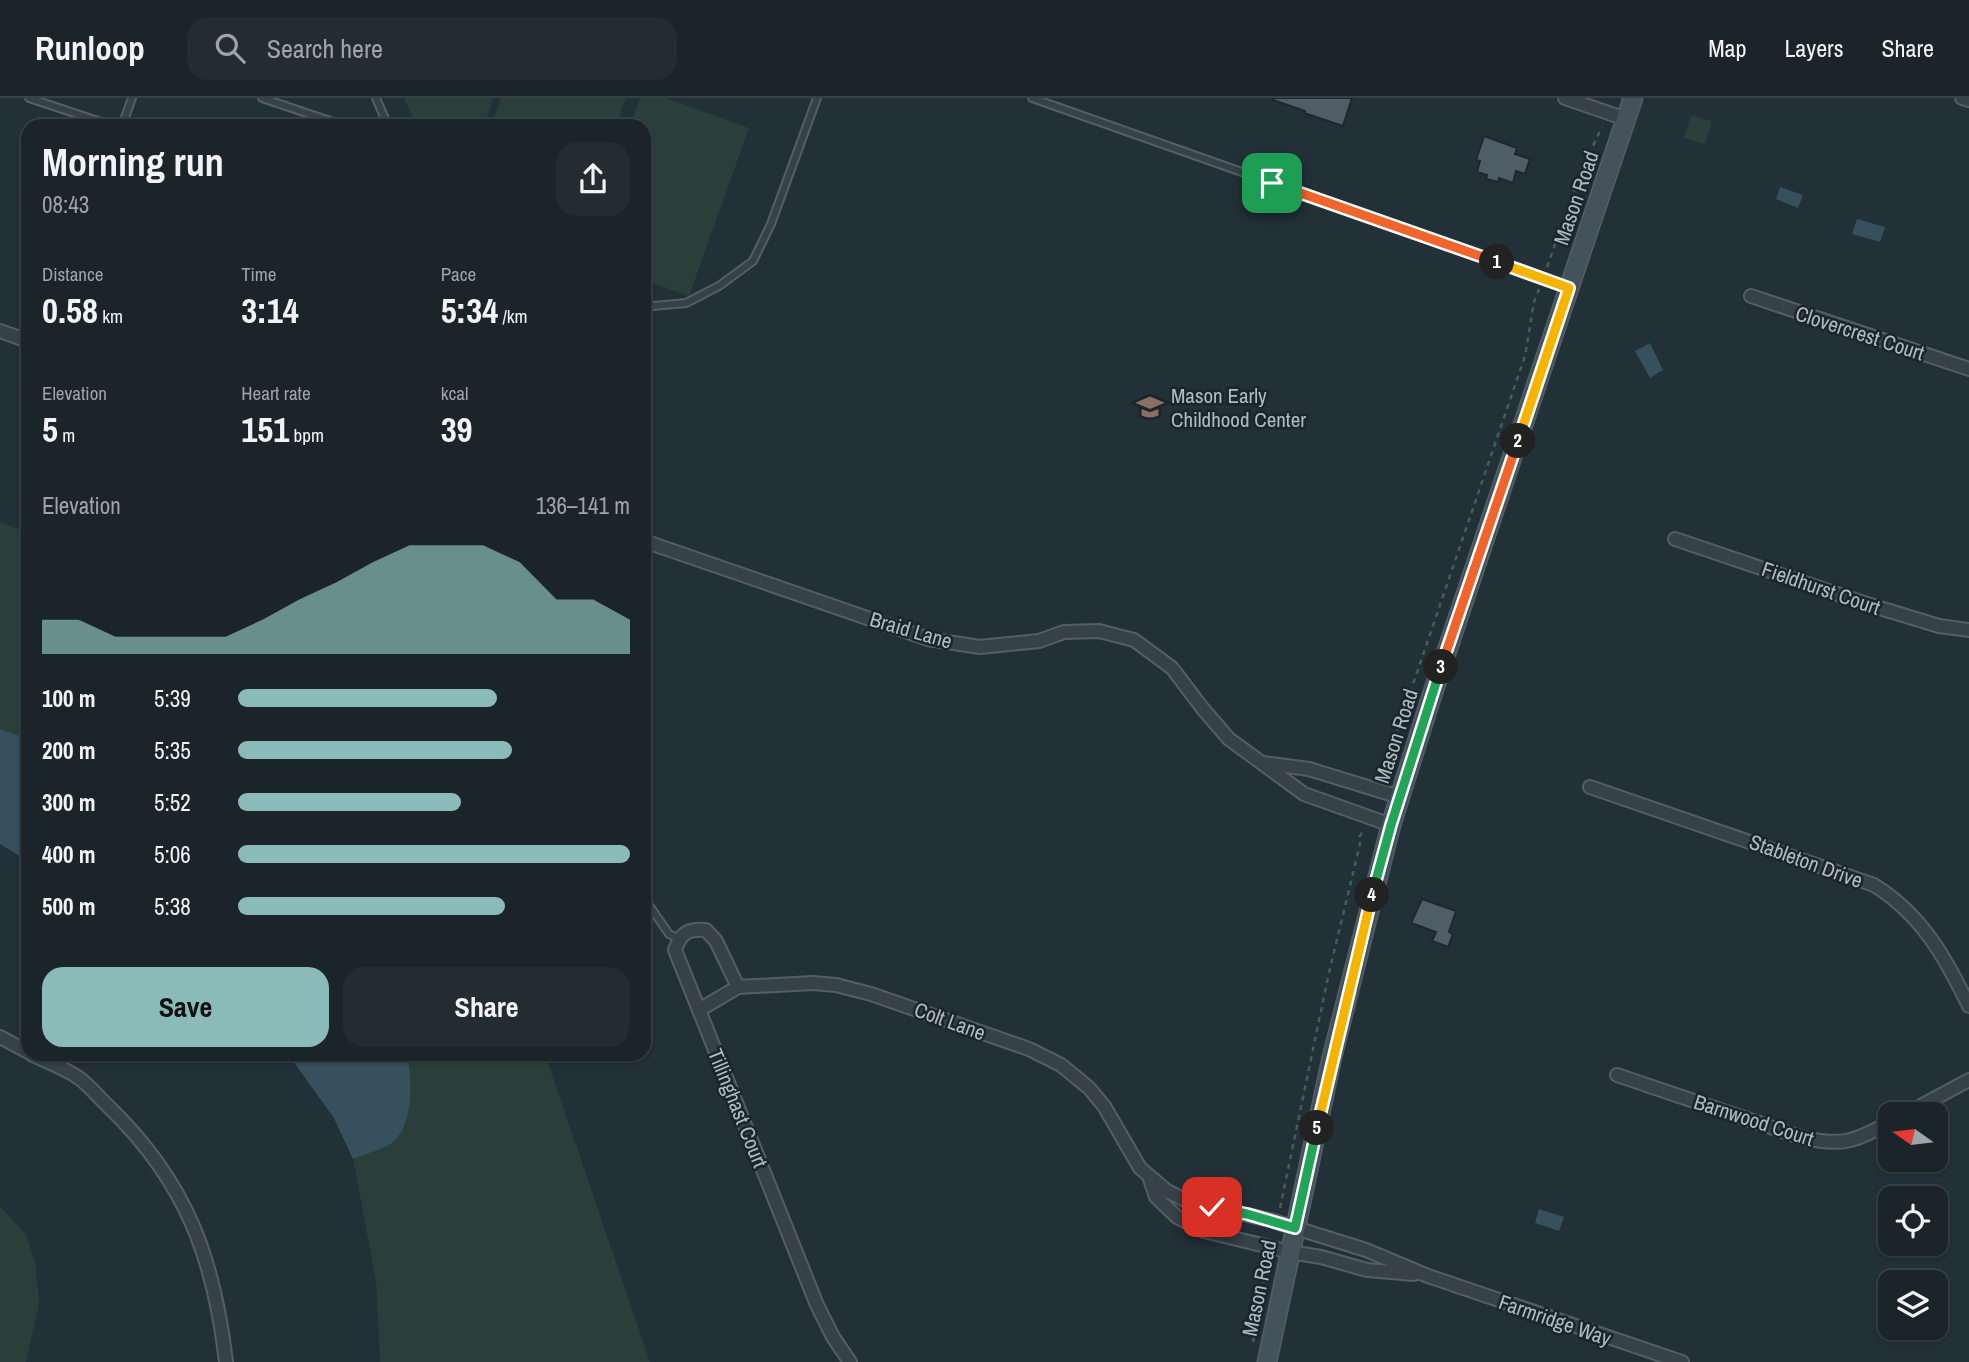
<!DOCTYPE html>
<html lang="en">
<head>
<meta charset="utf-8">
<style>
	body { margin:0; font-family:"Archivo Narrow",sans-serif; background:#232c31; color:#f1f3f6; height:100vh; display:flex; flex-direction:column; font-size:26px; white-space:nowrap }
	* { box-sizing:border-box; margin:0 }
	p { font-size:23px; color:#9fa4a8 }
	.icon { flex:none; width:38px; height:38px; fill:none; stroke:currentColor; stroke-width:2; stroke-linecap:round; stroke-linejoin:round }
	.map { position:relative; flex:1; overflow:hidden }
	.details { position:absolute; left:21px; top:21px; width:630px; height:942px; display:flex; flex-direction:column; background:#1a2429; border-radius:21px; box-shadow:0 2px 5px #0004,0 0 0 2px #384146 }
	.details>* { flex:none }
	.needle { width:46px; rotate:284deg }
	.tools { position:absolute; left:1878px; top:1004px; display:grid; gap:14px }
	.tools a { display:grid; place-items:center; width:70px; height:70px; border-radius:14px; background:#1a2429; box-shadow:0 2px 5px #0004,0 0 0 2px #384146; font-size:35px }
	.pin { position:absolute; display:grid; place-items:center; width:60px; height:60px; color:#fff; margin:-30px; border-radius:14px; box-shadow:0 4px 10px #0006 }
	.km { position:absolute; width:35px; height:35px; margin:-18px; border-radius:50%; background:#222; color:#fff; font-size:19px; line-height:35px; text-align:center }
	.round { display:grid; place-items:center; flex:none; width:74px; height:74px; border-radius:21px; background:#232c31 }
	.headline { display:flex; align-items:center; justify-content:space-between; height:119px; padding:0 21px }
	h1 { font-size:38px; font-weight:700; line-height:52px }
	.stats { display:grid; grid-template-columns:repeat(3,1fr); gap:10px; height:119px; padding:7px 21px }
	.stats div { display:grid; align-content:center }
	.stats b { font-size:35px; font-weight:700 }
	.stats small { font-size:19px; font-weight:400 }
	.stats p { font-size:19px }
	.chart { height:196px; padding:14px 21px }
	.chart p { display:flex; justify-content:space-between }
	.chart svg { width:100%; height:126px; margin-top:7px; fill:#8bbbb9; opacity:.7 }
	.cta { display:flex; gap:14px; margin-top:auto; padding:14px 21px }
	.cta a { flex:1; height:80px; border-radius:21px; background:#8bbbb9; color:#111; font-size:28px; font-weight:700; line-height:80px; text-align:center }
	.cta a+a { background:#232c31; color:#f1f3f6 }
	ul { padding:0 21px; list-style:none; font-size:23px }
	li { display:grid; grid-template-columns:112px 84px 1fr; align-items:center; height:52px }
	li i { height:18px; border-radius:9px; background:#8bbbb9 }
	header { display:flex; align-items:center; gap:42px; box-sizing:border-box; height:98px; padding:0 35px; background:#1a2429; border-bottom:2px solid #384146 }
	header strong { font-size:33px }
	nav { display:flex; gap:38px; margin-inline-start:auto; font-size:24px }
	.search { width:490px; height:63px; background:#232c31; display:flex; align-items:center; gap:18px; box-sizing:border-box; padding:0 24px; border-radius:21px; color:#9fa4a8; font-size:26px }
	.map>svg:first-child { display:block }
	.green { fill:#2a3f3a }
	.water { fill:#37505d }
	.building { fill:#4e5d66; stroke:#1d282e; stroke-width:2 }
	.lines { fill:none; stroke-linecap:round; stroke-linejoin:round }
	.lane-casing { stroke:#535f66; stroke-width:10 }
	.street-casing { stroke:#535f66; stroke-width:16 }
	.secondary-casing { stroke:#535f66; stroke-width:21 }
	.path { stroke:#485c5a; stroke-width:2.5; stroke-dasharray:5 5; stroke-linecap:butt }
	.lane { stroke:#364148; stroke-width:6 }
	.street { stroke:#364148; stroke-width:12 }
	.secondary { stroke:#44525b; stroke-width:18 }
	.split-1-casing { stroke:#fff; stroke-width:14 }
	.split-2-casing { stroke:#fff; stroke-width:14 }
	.split-3-casing { stroke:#fff; stroke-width:14 }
	.split-4-casing { stroke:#fff; stroke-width:14 }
	.split-5-casing { stroke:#fff; stroke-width:14 }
	.split-6-casing { stroke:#fff; stroke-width:14 }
	.split-1 { stroke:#f0652b; stroke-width:9 }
	.split-2 { stroke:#f5b400; stroke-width:9 }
	.split-3 { stroke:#f0652b; stroke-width:9 }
	.split-4 { stroke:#22a559; stroke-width:9 }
	.split-5 { stroke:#f5b400; stroke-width:9 }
	.split-6 { stroke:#22a559; stroke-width:9 }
	.labels { text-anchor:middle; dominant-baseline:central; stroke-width:5; stroke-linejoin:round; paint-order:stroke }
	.street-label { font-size:21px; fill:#b0bcc4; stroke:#1b262c }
	.poi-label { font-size:21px; fill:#b0bcc4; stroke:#1b262c; text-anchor:start }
</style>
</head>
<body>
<header>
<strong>Runloop</strong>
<div class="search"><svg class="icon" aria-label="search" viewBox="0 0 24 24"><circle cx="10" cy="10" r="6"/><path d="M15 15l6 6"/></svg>Search here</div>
<nav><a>Map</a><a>Layers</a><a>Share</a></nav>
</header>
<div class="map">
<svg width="1969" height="1264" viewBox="0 0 1969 1264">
	<rect width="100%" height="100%" fill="#223037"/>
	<!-- green -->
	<g class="green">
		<polygon points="404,0 493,0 484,28 417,28"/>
		<polygon points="501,0 626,0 616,28 491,28"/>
		<polygon points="640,0 666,0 749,30 689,198 644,182 644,28 630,28"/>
		<polygon points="1691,17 1712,23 1705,46 1684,40"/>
		<polygon points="0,424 28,435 28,763 0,746"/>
		<polygon points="288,956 545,956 650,1264 380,1264 376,1183 353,1061 334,1020"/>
		<polygon points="0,1108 26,1137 36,1167 39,1206 26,1264 0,1264"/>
	</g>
	<!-- water -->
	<g class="water">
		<polygon points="1780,89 1803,97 1798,110 1776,101"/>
		<polygon points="1857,121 1885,129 1880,144 1852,136"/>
		<polygon points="1650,245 1663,272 1650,280 1635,253"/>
		<polygon points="0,631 28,641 28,763 0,746"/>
		<path d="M288,956H406C413,979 414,1026 393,1044C386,1050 363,1057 353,1061L334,1020Z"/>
		<polygon points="1539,1111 1564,1119 1559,1133 1535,1125"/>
	</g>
	<!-- building -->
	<g class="building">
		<polygon points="1274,0 1352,0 1343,28 1304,15 1305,13 1273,2"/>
		<polygon points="1484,38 1517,50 1515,56 1530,61 1525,76 1516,73 1513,85 1499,80 1498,84 1486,81 1487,77 1477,74 1480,63 1476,62"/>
		<polygon points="1422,801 1456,813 1449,834 1453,836 1448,849 1432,843 1436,834 1411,825"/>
	</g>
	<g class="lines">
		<defs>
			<g id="lane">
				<polyline points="29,0 113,28"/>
				<polyline points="262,0 345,28"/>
				<polyline points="376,0 388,28"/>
				<polyline points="1032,0 1568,189"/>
				<polyline points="122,28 132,0"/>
				<polyline points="644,205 653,208 686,205 719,188 753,163 771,126 817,0"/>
				<polyline points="644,800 669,836 679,841"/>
			</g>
			<g id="street">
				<polyline points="1565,0 1626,21"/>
				<polyline points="1962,0 1969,2"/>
				<polyline points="1751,198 1969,271"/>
				<polyline points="0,233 28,243"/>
				<polyline points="1675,441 1870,507 1939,528 1969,532"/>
				<polyline points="644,443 928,541 980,549 1039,543 1064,534 1099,533 1134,542 1172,570 1203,611 1229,641 1304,696 1391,727"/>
				<polyline points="1263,665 1309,671 1400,699"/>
				<path d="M1590,689L1874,787C1922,817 1945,859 1969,908"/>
				<path d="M738,889L716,843L706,832C688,831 681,834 675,852L817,1207L833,1239L850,1264"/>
				<polyline points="699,912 738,889 813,885 836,887 871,896 1029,951 1061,967 1089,990 1104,1008 1140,1070 1167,1093 1189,1104 1270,1122 1366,1152 1428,1178 1682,1264"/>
				<polyline points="0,939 28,954"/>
				<path d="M31,956C47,964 65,970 79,980C90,988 100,1001 110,1010C186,1084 214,1160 226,1264"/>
				<path d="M1617,977L1800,1039C1841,1049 1854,1044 1890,1024"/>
				<polyline points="1904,1017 1969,982"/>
				<polyline points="1150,1081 1156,1099 1177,1119 1204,1133 1290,1154 1321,1159 1367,1172 1414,1176"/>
			</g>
			<polyline id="secondary" points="1267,1264 1332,959 1391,727 1432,597 1633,0"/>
		</defs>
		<!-- lane casing -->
		<use href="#lane" class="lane-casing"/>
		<!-- street casing -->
		<use href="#street" class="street-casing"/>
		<!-- secondary casing -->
		<use href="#secondary" class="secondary-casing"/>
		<!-- path -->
		<g class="path">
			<polyline points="1547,169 1581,73 1602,29"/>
			<polyline points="1381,680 1525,258 1534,204 1539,191"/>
			<polyline points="1280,1110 1328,879 1360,746 1359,739 1364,732"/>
			<polyline points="1253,1244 1267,1164"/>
		</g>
		<!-- lane -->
		<use href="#lane" class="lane"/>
		<!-- street -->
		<use href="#street" class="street"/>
		<!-- secondary -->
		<use href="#secondary" class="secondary"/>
	</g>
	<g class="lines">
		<defs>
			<polyline id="split-1" points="1272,85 1497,164"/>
			<polyline id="split-2" points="1497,164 1569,190 1518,343"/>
			<polyline id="split-3" points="1441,569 1518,343"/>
			<polyline id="split-4" points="1372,797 1391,727 1441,569"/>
			<polyline id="split-5" points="1317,1030 1372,797"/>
			<polyline id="split-6" points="1212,1109 1247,1116 1295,1130 1317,1030"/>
		</defs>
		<!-- split-1 casing -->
		<use href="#split-1" class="split-1-casing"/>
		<!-- split-2 casing -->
		<use href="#split-2" class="split-2-casing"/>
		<!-- split-3 casing -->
		<use href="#split-3" class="split-3-casing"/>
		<!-- split-4 casing -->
		<use href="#split-4" class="split-4-casing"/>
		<!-- split-5 casing -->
		<use href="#split-5" class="split-5-casing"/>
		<!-- split-6 casing -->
		<use href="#split-6" class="split-6-casing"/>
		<!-- split-1 -->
		<use href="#split-1" class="split-1"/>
		<!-- split-2 -->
		<use href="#split-2" class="split-2"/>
		<!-- split-3 -->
		<use href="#split-3" class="split-3"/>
		<!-- split-4 -->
		<use href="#split-4" class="split-4"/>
		<!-- split-5 -->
		<use href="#split-5" class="split-5"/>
		<!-- split-6 -->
		<use href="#split-6" class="split-6"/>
	</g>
	<!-- icons -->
	<defs>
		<symbol id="school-bare" viewBox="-9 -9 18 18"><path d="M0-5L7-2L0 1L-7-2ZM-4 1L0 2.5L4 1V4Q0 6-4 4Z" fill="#8d6e63" stroke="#1b262c" stroke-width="2.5" paint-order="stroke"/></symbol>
	</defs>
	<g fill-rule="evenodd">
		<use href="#school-bare" x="1131" y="290" width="38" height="38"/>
	</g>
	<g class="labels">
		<!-- street labels -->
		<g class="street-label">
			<text transform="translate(1576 100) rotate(-71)">Mason Road</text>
			<text transform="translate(1860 235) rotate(18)">Clovercrest Court</text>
			<text transform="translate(1821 490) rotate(19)">Fieldhurst Court</text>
			<text transform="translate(911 532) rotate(16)">Braid Lane</text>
			<text transform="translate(1396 638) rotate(-72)">Mason Road</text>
			<text transform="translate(1806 763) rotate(20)">Stableton Drive</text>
			<text transform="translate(950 923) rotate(20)">Colt Lane</text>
			<text transform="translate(738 1010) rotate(68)">Tillinghast Court</text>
			<text transform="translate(1754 1022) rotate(18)">Barnwood Court</text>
			<text transform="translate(1259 1190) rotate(-78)">Mason Road</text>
			<text transform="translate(1555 1222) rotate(19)">Farmridge Way</text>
		</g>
		<!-- poi labels -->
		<g class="poi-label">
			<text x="1171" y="297">Mason Early<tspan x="1171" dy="24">Childhood Center</tspan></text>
		</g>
	</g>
</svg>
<div class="tools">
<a><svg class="needle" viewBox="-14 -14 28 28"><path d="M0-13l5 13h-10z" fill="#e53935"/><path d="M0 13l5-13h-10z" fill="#9fa4a8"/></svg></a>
<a><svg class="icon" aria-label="locate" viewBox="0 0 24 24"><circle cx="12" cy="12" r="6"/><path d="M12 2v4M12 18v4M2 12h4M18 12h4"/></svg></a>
<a><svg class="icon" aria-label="layers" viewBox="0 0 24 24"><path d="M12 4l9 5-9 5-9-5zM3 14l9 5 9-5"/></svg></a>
</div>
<div class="pin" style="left:1272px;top:85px;background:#1e9e55"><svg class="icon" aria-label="arrive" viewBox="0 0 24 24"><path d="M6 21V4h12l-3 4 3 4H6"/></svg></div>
<div class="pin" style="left:1212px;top:1109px;background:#d93025"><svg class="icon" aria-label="check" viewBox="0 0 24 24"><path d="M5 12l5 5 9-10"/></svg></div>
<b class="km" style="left:1497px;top:164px">1</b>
<b class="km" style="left:1518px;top:343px">2</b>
<b class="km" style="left:1441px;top:569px">3</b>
<b class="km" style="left:1372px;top:797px">4</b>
<b class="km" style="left:1317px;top:1030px">5</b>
<section class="details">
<div class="headline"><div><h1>Morning run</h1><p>08:43</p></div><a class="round"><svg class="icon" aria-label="share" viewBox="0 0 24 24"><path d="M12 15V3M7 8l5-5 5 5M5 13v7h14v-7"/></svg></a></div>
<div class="stats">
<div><p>Distance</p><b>0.58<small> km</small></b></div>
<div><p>Time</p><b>3:14</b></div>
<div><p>Pace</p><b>5:34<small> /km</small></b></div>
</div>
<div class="stats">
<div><p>Elevation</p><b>5<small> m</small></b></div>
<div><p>Heart rate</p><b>151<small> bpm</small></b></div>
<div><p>kcal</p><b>39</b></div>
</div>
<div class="chart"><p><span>Elevation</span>136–141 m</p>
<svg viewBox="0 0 160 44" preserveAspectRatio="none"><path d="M0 44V32L10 32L20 38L30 38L40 38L50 38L60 32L70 25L80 19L90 12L100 6L110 6L120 6L130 12L140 25L150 25L160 32V44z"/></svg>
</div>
<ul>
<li><b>100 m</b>5:39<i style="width:66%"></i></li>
<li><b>200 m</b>5:35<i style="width:70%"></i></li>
<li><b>300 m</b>5:52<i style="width:57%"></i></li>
<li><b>400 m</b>5:06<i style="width:100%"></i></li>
<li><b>500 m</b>5:38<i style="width:68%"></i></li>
</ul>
<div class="cta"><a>Save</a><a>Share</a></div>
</section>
</div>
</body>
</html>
